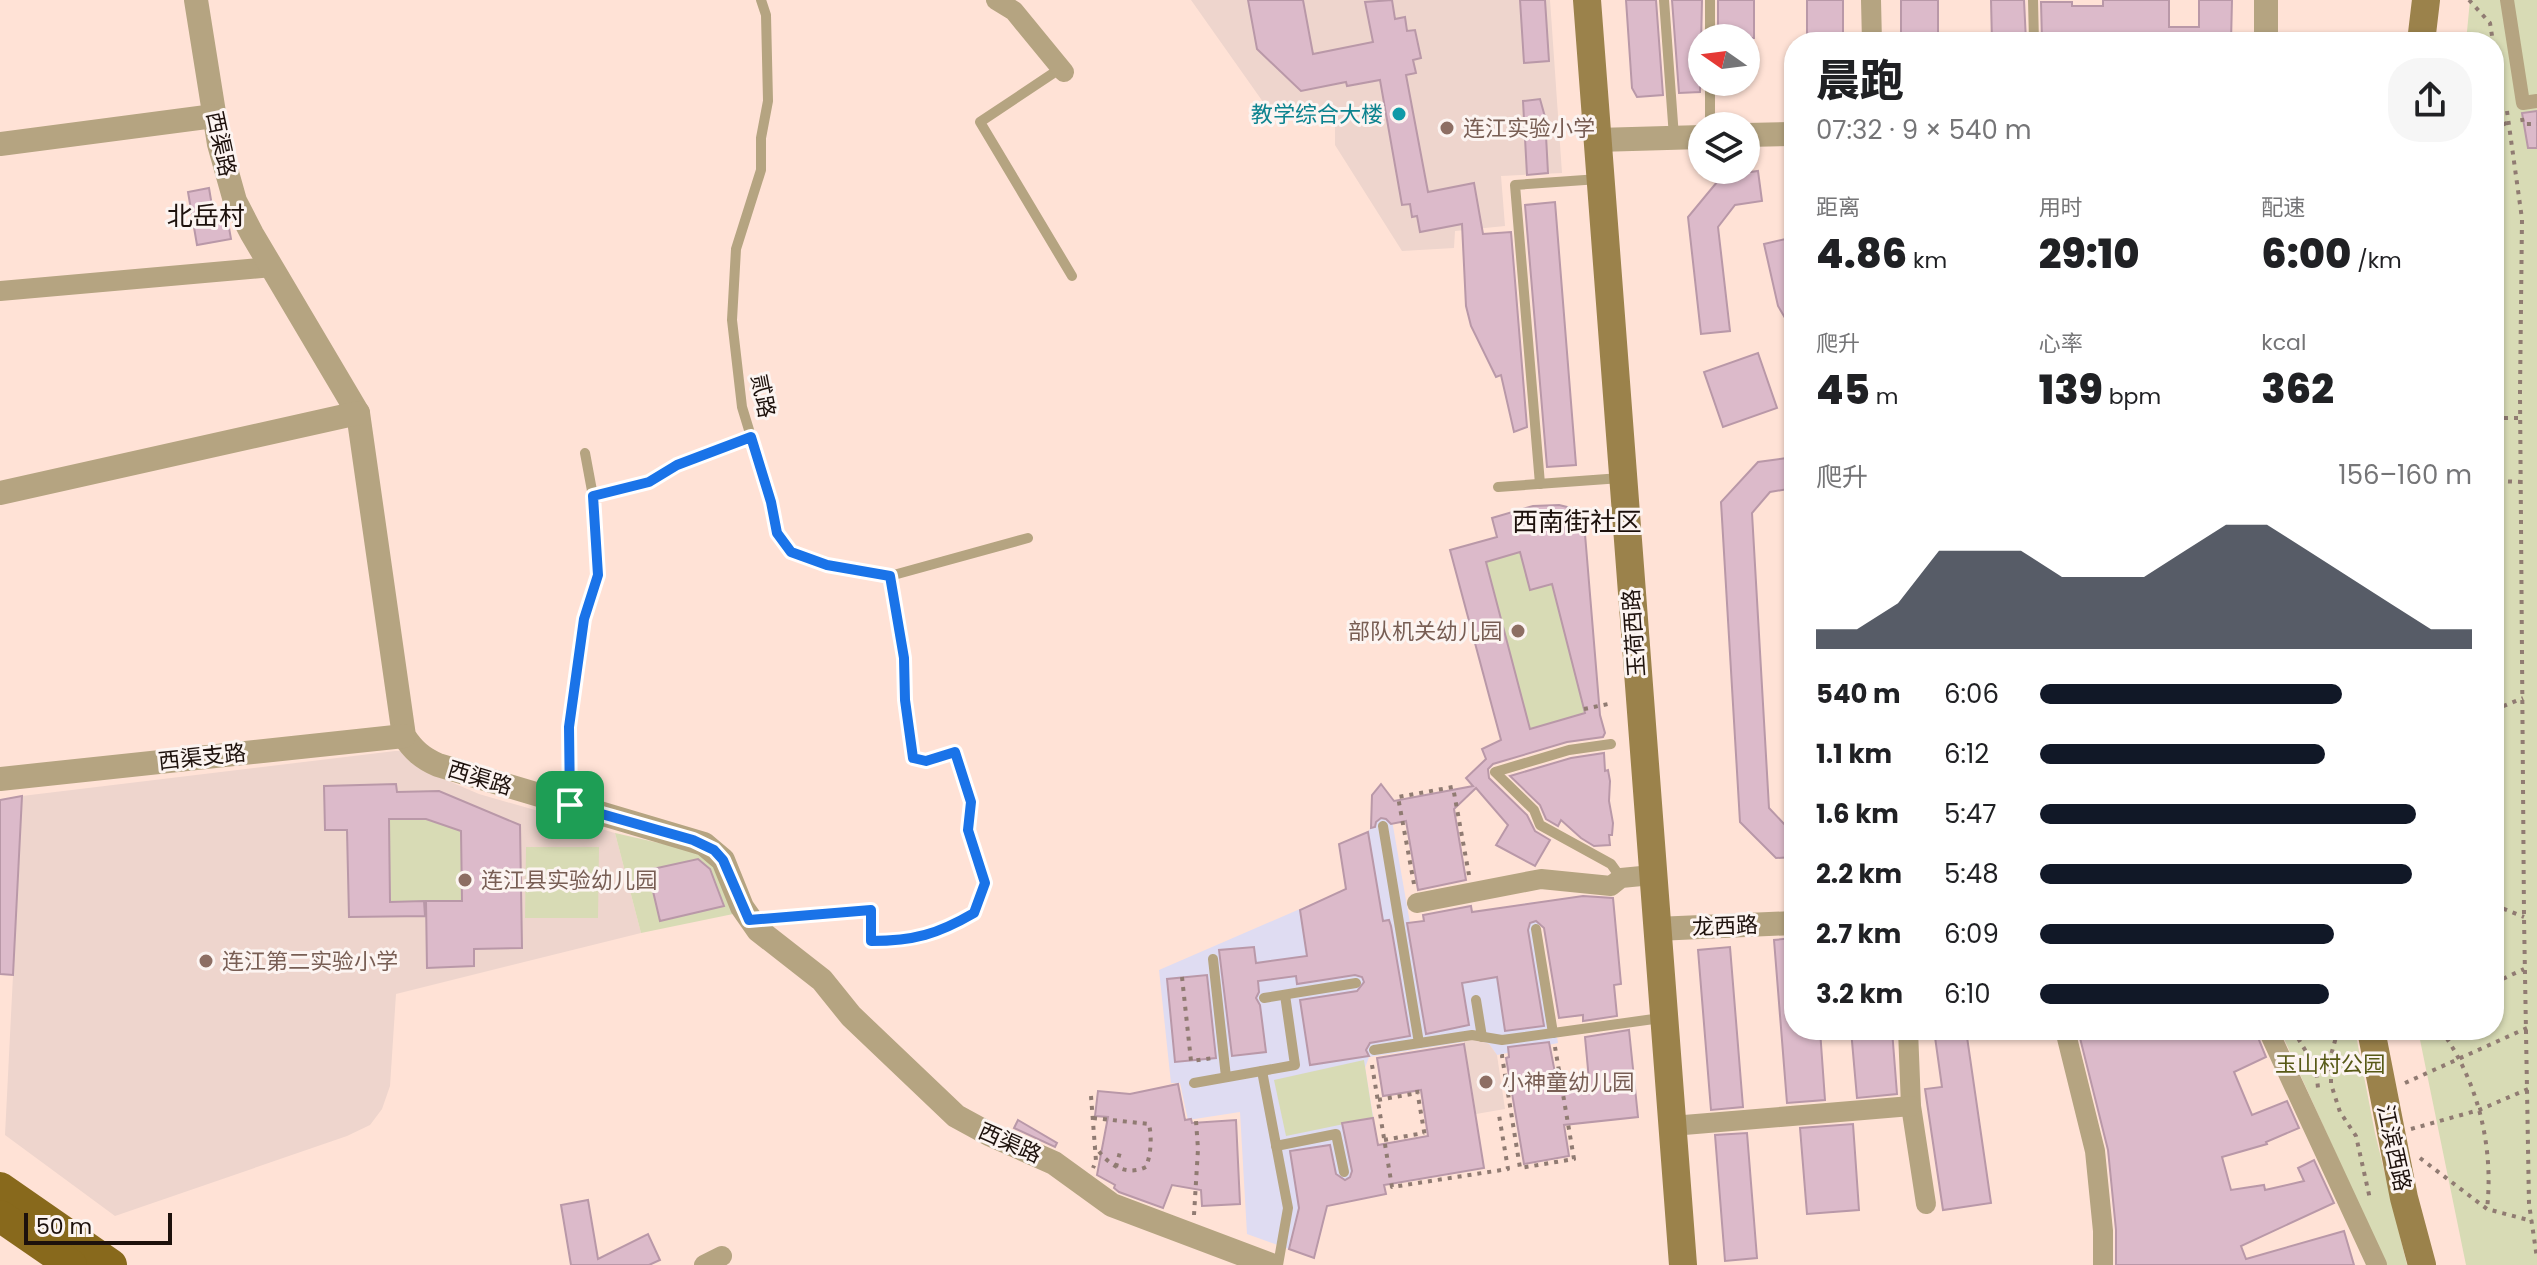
<!DOCTYPE html>
<html lang="zh">
<head>
<meta charset="utf-8">
<style>
	body { margin:0; font-family:Poppins,"Noto Sans SC",sans-serif; background:#f6f6f6; color:#202124; height:100vh; display:flex; flex-direction:column; font-size:30px; white-space:nowrap }
	* { box-sizing:border-box; margin:0 }
	p { font-size:26px; color:#757577 }
	.icon { flex:none; width:44px; height:44px; fill:none; stroke:currentColor; stroke-width:2; stroke-linecap:round; stroke-linejoin:round }
	.map { position:relative; flex:1; overflow:hidden }
	.sheet { position:absolute; left:1784px; top:32px; width:720px; height:1008px; display:flex; flex-direction:column; background:#fff; border-radius:32px; box-shadow:0 2px 6px #0004 }
	.sheet>* { flex:none }
	.needle { width:52px; rotate:284deg }
	.tools { position:absolute; left:1688px; top:24px; display:grid; gap:16px }
	.tools a { display:grid; place-items:center; width:72px; height:72px; border-radius:50%; background:#fff; box-shadow:0 2px 6px #0004; font-size:40px }
	.scale { position:absolute; left:24px; bottom:20px; width:148px; box-sizing:border-box; padding-left:8px; border:4px solid #1d110c; border-top:0; font-size:22px; line-height:28px; white-space:nowrap; color:#1d110c; -webkit-text-stroke:6px #fcf4f1; paint-order:stroke }
	.pin { position:absolute; display:grid; place-items:center; width:68px; height:68px; color:#fff; margin:-34px; border-radius:16px; box-shadow:0 4px 12px #0006 }
	.round { display:grid; place-items:center; flex:none; width:84px; height:84px; border-radius:32px; background:#f6f6f6 }
	.headline { display:flex; align-items:center; justify-content:space-between; height:136px; padding:0 32px }
	h1 { font-size:44px; font-weight:800; line-height:60px }
	.stats { display:grid; grid-template-columns:repeat(3,1fr); gap:12px; height:136px; padding:8px 32px }
	.stats div { display:grid; align-content:center }
	.stats b { font-size:40px; font-weight:800 }
	.stats small { font-size:22px; font-weight:400 }
	.stats p { font-size:22px }
	.chart { height:224px; padding:16px 32px }
	.chart p { display:flex; justify-content:space-between }
	.chart svg { width:100%; height:144px; margin-top:8px; fill:#111827; opacity:.7 }
	ul { padding:0 32px; list-style:none; font-size:26px }
	li { display:grid; grid-template-columns:128px 96px 1fr; align-items:center; height:60px }
	li i { height:20px; border-radius:10px; background:#111827 }
	.map>svg:first-child { display:block }
	.industrial { fill:#dfdcf2 }
	.education { fill:#eed5cd }
	.green { fill:#d8dbb5 }
	.building { fill:#dcbaca; stroke:#b998a8; stroke-width:2; fill-rule:evenodd }
	.lines { fill:none; stroke-linecap:round; stroke-linejoin:round }
	.path { stroke:#907b72; stroke-width:4; stroke-dasharray:4 6; stroke-linecap:butt }
	.service { stroke:#b5a481; stroke-width:10 }
	.pedestrian { stroke:#b5a481; stroke-width:14 }
	.minor { stroke:#b5a481; stroke-width:20 }
	.tertiary { stroke:#b5a481; stroke-width:24 }
	.secondary { stroke:#9b824b; stroke-width:28 }
	.primary { stroke:#88691c; stroke-width:32 }
	.route-casing { stroke:#fff; stroke-width:16 }
	.route { stroke:#1a73e8; stroke-width:10 }
	.culture-dot { fill:#0f9aa8; stroke:#fcf4f1; stroke-width:3 }
	.education-dot { fill:#8d6e63; stroke:#fcf4f1; stroke-width:3 }
	.labels { text-anchor:middle; dominant-baseline:central; stroke-width:6; stroke-linejoin:round; paint-order:stroke }
	.culture-label { font-size:22px; fill:#0d838f; stroke:#fcf4f1; text-anchor:end }
	.education-label { font-size:22px; fill:#785e54; stroke:#fcf4f1; text-anchor:start }
	.street-label { font-size:22px; fill:#1d110c; stroke:#fcf4f1 }
	.park-label { font-size:22px; fill:#575916; stroke:#fcf4f1 }
	.quarter-label { font-size:26px; fill:#1d110c; stroke:#fcf4f1 }
</style>
</head>
<body>
<div class="map">
<svg width="2537" height="1265" viewBox="0 0 2537 1265">
	<rect width="100%" height="100%" fill="#ffe2d6"/>
	<!-- industrial -->
	<polygon class="industrial" points="1378,787 1384,788 1387,792 1410,923 1535,902 1558,1043 1497,1055 1489,1044 1476,1040 1369,1057 1365,1068 1386,1194 1328,1206 1314,1258 1247,1234 1240,1112 1188,1120 1180,1083 1171,1083 1159,970 1346,889 1339,844 1368,832 1371,828 1372,795"/>
	<!-- education -->
	<g class="education">
		<polygon points="1191,0 1550,0 1562,173 1501,176 1505,226 1455,231 1454,248 1402,251 1335,145 1335,112 1295,108 1268,109"/>
		<polygon points="395,751 403,751 432,774 479,794 615,833 641,933 396,994 390,1086 382,1109 370,1125 347,1136 115,1216 5,1135 22,796"/>
		<polygon points="1476,1039 1489,1044 1497,1055 1505,1109 1476,1114 1464,1041"/>
	</g>
	<!-- green -->
	<g class="green">
		<polygon points="2470,0 2537,0 2537,1265 2466,1265 2418,1030 2494,1030 2494,42 2466,42"/>
		<polygon points="1515,532 1552,584 1585,713 1530,729 1486,562 1501,557 1497,537"/>
		<polygon points="389,819 426,819 461,831 462,901 390,901"/>
		<polygon points="615,833 712,855 738,913 641,933"/>
		<polygon points="526,847 599,847 598,918 525,918"/>
		<polygon points="2280,1030 2355,1030 2375,1133 2407,1265 2386,1265"/>
		<polygon points="1364,1060 1373,1118 1286,1136 1274,1080"/>
	</g>
	<!-- building -->
	<g class="building">
		<polygon points="1248,0 1303,0 1313,54 1373,42 1365,2 1392,0 1395,19 1405,17 1407,31 1415,30 1421,58 1413,60 1416,73 1406,75 1428,192 1474,183 1483,234 1511,232 1527,427 1514,432 1501,375 1496,377 1471,326 1466,306 1462,224 1420,232 1417,216 1412,217 1410,204 1402,205 1380,80 1347,86 1346,82 1301,91 1257,49"/>
		<polygon points="1520,0 1545,0 1549,61 1524,63"/>
		<polygon points="1626,0 1656,0 1663,95 1637,97 1632,88"/>
		<polygon points="1672,0 1702,0 1700,92 1679,93"/>
		<rect x="1718" y="0" width="36" height="38"/>
		<rect x="1807" y="0" width="36" height="42"/>
		<rect x="1901" y="0" width="37" height="42"/>
		<polygon points="1991,0 2024,0 2026,41 1992,42"/>
		<polygon points="2103,0 2169,0 2169,27 2199,27 2199,0 2232,0 2231,42 2042,41 2041,2 2072,2 2072,6 2103,6"/>
		<polygon points="1540,99 1545,117 1548,173 1527,175 1523,101"/>
		<polygon points="2537,111 2537,148 2528,148 2522,113"/>
		<polygon points="1758,171 1762,201 1735,205 1718,227 1730,331 1701,334 1688,217 1722,176"/>
		<polygon points="209,188 213,212 228,222 231,239 197,245 188,192"/>
		<polygon points="1555,202 1576,465 1547,467 1525,205"/>
		<polygon points="1794,237 1794,333 1778,306 1764,244"/>
		<polygon points="1758,353 1777,408 1723,427 1704,372"/>
		<polygon points="1794,457 1794,488 1770,492 1752,513 1769,808 1786,826 1794,825 1794,857 1776,858 1740,822 1721,502 1758,462"/>
		<path d="M1559,505L1575,509L1584,522L1600,715L1605,733L1603,737L1567,742L1493,764L1488,769L1489,778L1527,815L1535,831L1550,840L1535,866L1496,845L1508,825L1476,788L1454,809L1466,880L1418,890L1406,821L1391,824L1386,819L1381,818L1376,822L1375,827L1371,828L1372,795L1381,784L1394,801L1473,786L1466,778L1486,759L1482,749L1501,740L1450,550L1497,537L1492,518L1533,506ZM1520,552L1530,590L1552,584L1585,713L1530,729L1486,562Z"/>
		<polygon points="1604,753 1605,771 1608,770 1610,781 1609,801 1613,823 1612,835 1609,835 1610,845 1594,846 1581,838 1561,820 1558,826 1546,819 1540,805 1510,776 1571,758"/>
		<polygon points="396,784 397,792 439,791 520,825 522,948 474,949 474,966 427,968 426,901 462,901 461,831 426,819 389,819 390,902 424,901 425,916 349,917 347,830 325,830 324,786"/>
		<polygon points="22,796 13,975 0,974 0,800"/>
		<polygon points="1368,832 1383,921 1389,920 1391,926 1410,1036 1370,1043 1366,1050 1369,1056 1310,1065 1300,1000 1357,991 1364,982 1362,977 1355,975 1297,984 1296,976 1258,981 1259,992 1256,998 1260,1005 1266,1052 1232,1056 1219,950 1254,947 1256,963 1307,956 1300,910 1346,889 1339,844"/>
		<polygon points="698,859 710,869 724,906 660,921 648,870"/>
		<polygon points="1583,896 1613,898 1621,984 1614,985 1617,1016 1583,1021 1583,1015 1559,1018 1544,928 1536,921 1530,923 1528,930 1544,1026 1505,1031 1497,977 1462,983 1469,1025 1426,1034 1407,923 1424,921 1423,915 1471,906 1472,912"/>
		<polygon points="1794,938 1794,1030 1820,1030 1825,1100 1787,1103 1774,940"/>
		<polygon points="1730,947 1743,1107 1711,1110 1698,950"/>
		<polygon points="1207,975 1216,1058 1175,1062 1167,979"/>
		<polygon points="1629,1030 1638,1117 1564,1125 1569,1156 1524,1164 1506,1058 1509,1057 1508,1047 1549,1042 1557,1083 1589,1080 1585,1037"/>
		<polygon points="1851,1030 1892,1030 1897,1094 1857,1098"/>
		<polygon points="1934,1030 1966,1030 1991,1203 1943,1210 1925,1089 1942,1087"/>
		<polygon points="2078,1030 2221,1030 2225,1038 2242,1030 2255,1030 2266,1057 2234,1072 2252,1115 2287,1101 2299,1128 2266,1142 2267,1144 2222,1157 2231,1190 2264,1185 2265,1190 2304,1181 2298,1168 2314,1160 2334,1203 2241,1246 2246,1259 2344,1231 2354,1265 2116,1265 2116,1230 2108,1150"/>
		<polygon points="1464,1044 1484,1168 1384,1185 1386,1194 1327,1206 1314,1258 1289,1249 1299,1208 1290,1151 1330,1145 1336,1174 1345,1180 1350,1177 1352,1171 1342,1123 1373,1118 1378,1145 1428,1136 1421,1090 1383,1096 1377,1058"/>
		<polygon points="1178,1084 1185,1120 1191,1119 1192,1123 1236,1120 1240,1204 1202,1206 1201,1190 1172,1185 1163,1208 1119,1192 1114,1188 1115,1185 1097,1175 1108,1117 1095,1116 1098,1091 1130,1094"/>
		<polygon points="1018,1120 1057,1143 1055,1147 1014,1128"/>
		<polygon points="1853,1124 1859,1210 1807,1214 1800,1128"/>
		<polygon points="1747,1133 1757,1258 1725,1261 1715,1135"/>
		<polygon points="588,1200 598,1259 648,1234 660,1260 649,1265 571,1265 561,1205"/>
	</g>
	<g class="lines">
		<!-- path -->
		<g class="path">
			<polyline points="2469,0 2490,23 2493,42"/>
			<polyline points="2494,45 2500,74"/>
			<polyline points="2507,111 2522,219 2520,393 2524,917 2529,1204 2537,1258"/>
			<polyline points="2522,118 2523,124 2537,124"/>
			<polyline points="2494,128 2509,122"/>
			<polyline points="2494,418 2520,418"/>
			<polyline points="2498,481 2521,482"/>
			<polyline points="1584,709 1608,704"/>
			<polyline points="2494,710 2523,698"/>
			<polyline points="1414,884 1398,797 1453,787 1469,875"/>
			<polyline points="2494,905 2524,917"/>
			<polyline points="1182,977 1191,1061 1213,1058"/>
			<polyline points="2494,983 2524,969"/>
			<polyline points="2293,1030 2316,1068 2318,1088"/>
			<polyline points="2338,1030 2331,1055 2331,1084 2340,1112 2356,1136 2370,1199"/>
			<path d="M2441,1030C2478,1081 2494,1147 2487,1209"/>
			<polyline points="1504,1056 1502,1056 1520,1168 1574,1159 1555,1047"/>
			<polyline points="1372,1065 1392,1187 1508,1169 1499,1115"/>
			<polyline points="2405,1083 2527,1028"/>
			<polyline points="1417,1090 1425,1137"/>
			<polyline points="1091,1096 1096,1161 1093,1168"/>
			<polyline points="1378,1100 1418,1093"/>
			<path d="M1093,1118L1149,1124C1152,1138 1151,1154 1146,1167C1125,1177 1107,1164 1095,1146"/>
			<polyline points="2411,1129 2479,1110 2528,1089"/>
			<polyline points="1384,1140 1424,1133"/>
			<polyline points="2420,1158 2487,1209 2532,1221"/>
			<polyline points="1116,1167 1120,1152"/>
			<polyline points="1194,1215 1198,1149 1196,1121"/>
		</g>
		<!-- service -->
		<g class="service">
			<polyline points="761,0 766,15 768,101 761,138 761,170 736,249 732,320 742,407 771,502 777,533 791,552 827,565 890,576 1028,538"/>
			<polyline points="1664,0 1674,137"/>
			<polyline points="2033,0 2034,42"/>
			<polyline points="1710,38 1710,0"/>
			<polyline points="1061,68 980,122 1072,276"/>
			<polyline points="1710,126 1710,82"/>
			<polyline points="1540,484 1515,185 1599,179"/>
			<polyline points="1498,487 1621,478"/>
			<polyline points="593,496 649,482 677,465 751,437"/>
			<polyline points="1611,744 1569,750 1495,772 1534,810 1540,825 1611,864 1621,878"/>
			<polyline points="570,802 569,727 584,619 598,575 593,496 585,453"/>
			<polyline points="1383,826 1419,1043"/>
			<path d="M751,919L871,910V941C914,941 938,934 974,913L985,883L968,830L971,802L955,752L926,761L913,758L905,700L904,658L890,576"/>
			<polyline points="1536,929 1553,1033"/>
			<polyline points="1213,959 1226,1077"/>
			<polyline points="1264,998 1356,983"/>
			<polyline points="1476,1000 1482,1037"/>
			<polyline points="1374,1050 1472,1035 1502,1040 1661,1018"/>
			<polyline points="1262,1071 1288,1208 1278,1265"/>
			<polyline points="1194,1083 1295,1065 1285,995"/>
			<polyline points="1276,1146 1336,1134 1344,1172"/>
		</g>
		<!-- pedestrian -->
		<polyline class="pedestrian" points="2507,0 2523,103 2537,101"/>
		<!-- minor -->
		<g class="minor">
			<polyline points="996,0 1014,11 1064,72"/>
			<polyline points="1871,0 1872,42"/>
			<polyline points="0,291 272,267"/>
			<polyline points="1417,903 1541,879 1611,886 1621,878 1652,875"/>
			<polyline points="1908,1030 1911,1106 1926,1204"/>
			<polyline points="2065,1030 2095,1151 2103,1231 2103,1265"/>
			<polyline points="2268,1030 2377,1265"/>
			<polyline points="1672,1126 1911,1106"/>
			<polyline points="704,1265 722,1256"/>
		</g>
		<!-- tertiary -->
		<g class="tertiary">
			<path d="M196,0L219,144L235,201L252,234L358,413L404,736C413,750 422,758 438,765L704,844L723,860L742,907L758,930L822,980L851,1016L956,1116L989,1134L1054,1163L1112,1205L1271,1265"/>
			<polyline points="2266,42 2266,0"/>
			<polyline points="1746,135 1794,134"/>
			<polyline points="1597,140 1702,137"/>
			<polyline points="0,144 214,116"/>
			<polyline points="0,493 358,413"/>
			<polyline points="0,779 404,736"/>
			<polyline points="1656,929 1794,923"/>
		</g>
		<!-- secondary -->
		<g class="secondary">
			<polyline points="1587,0 1683,1265"/>
			<polyline points="2421,42 2426,0"/>
			<polyline points="2371,1030 2404,1198 2422,1265"/>
		</g>
		<!-- primary -->
		<g class="primary">
			<polyline points="0,1188 111,1265"/>
			<polyline points="0,1216 71,1265"/>
		</g>
	</g>
	<g class="lines">
		<defs>
			<path id="route" d="M751,437L771,502L777,533L791,552L827,565L890,576L904,658L905,700L913,758L926,761L955,752L971,802L968,830L985,883L974,913C938,934 914,941 871,941V910L749,920L723,860L714,850L693,840L570,805L569,727L584,619L598,575L593,496L649,482L677,465Z"/>
		</defs>
		<!-- route casing -->
		<use href="#route" class="route-casing"/>
		<!-- route -->
		<use href="#route" class="route"/>
	</g>
	<!-- markers -->
	<circle class="culture-dot" cx="1399" cy="114" r="8"/>
	<g class="education-dot">
		<circle cx="1447" cy="128" r="8"/>
		<circle cx="1518" cy="631" r="8"/>
		<circle cx="465" cy="880" r="8"/>
		<circle cx="206" cy="961" r="8"/>
		<circle cx="1486" cy="1082" r="8"/>
	</g>
	<g class="labels">
		<!-- culture labels -->
		<g class="culture-label">
			<text x="1383" y="114">教学综合大楼</text>
		</g>
		<!-- education labels -->
		<g class="education-label">
			<text x="1463" y="128">连江实验小学</text>
			<text x="1502" y="631" text-anchor="end">部队机关幼儿园</text>
			<text x="481" y="880">连江县实验幼儿园</text>
			<text x="222" y="961">连江第二实验小学</text>
			<text x="1502" y="1082">小神童幼儿园</text>
		</g>
		<!-- street labels -->
		<g class="street-label">
			<text transform="translate(221 144) rotate(78)">西渠路</text>
			<text transform="translate(763 396) rotate(79)">贰路</text>
			<text transform="translate(1634 633) rotate(-94)">玉荷西路</text>
			<text transform="translate(202 757) rotate(-6)">西渠支路</text>
			<text transform="translate(480 778) rotate(17)">西渠路</text>
			<text transform="translate(1725 926) rotate(-2)">龙西路</text>
			<text transform="translate(1010 1143) rotate(24)">西渠路</text>
			<text transform="translate(2394 1148) rotate(78)">江滨西路</text>
		</g>
		<!-- park labels -->
		<g class="park-label">
			<text x="2330" y="1064">玉山村公园</text>
		</g>
		<!-- quarter labels -->
		<g class="quarter-label">
			<text x="206" y="216">北岳村</text>
			<text x="1577" y="522">西南街社区</text>
		</g>
	</g>
</svg>
<div class="tools">
<a><svg class="needle" viewBox="-14 -14 28 28"><path d="M0-13l5 13h-10z" fill="#e53935"/><path d="M0 13l5-13h-10z" fill="#757577"/></svg></a>
<a><svg class="icon" aria-label="layers" viewBox="0 0 24 24"><path d="M12 4l9 5-9 5-9-5zM3 14l9 5 9-5"/></svg></a>
</div>
<div class="scale">50 m</div>
<div class="pin" style="left:570px;top:805px;background:#1e9e55"><svg class="icon" aria-label="arrive" viewBox="0 0 24 24"><path d="M6 21V4h12l-3 4 3 4H6"/></svg></div>
<section class="sheet">
<div class="headline"><div><h1>晨跑</h1><p>07:32 · 9 × 540 m</p></div><a class="round"><svg class="icon" aria-label="share" viewBox="0 0 24 24"><path d="M12 15V3M7 8l5-5 5 5M5 13v7h14v-7"/></svg></a></div>
<div class="stats">
<div><p>距离</p><b>4.86<small> km</small></b></div>
<div><p>用时</p><b>29:10</b></div>
<div><p>配速</p><b>6:00<small> /km</small></b></div>
</div>
<div class="stats">
<div><p>爬升</p><b>45<small> m</small></b></div>
<div><p>心率</p><b>139<small> bpm</small></b></div>
<div><p>kcal</p><b>362</b></div>
</div>
<div class="chart"><p><span>爬升</span>156–160 m</p>
<svg viewBox="0 0 160 44" preserveAspectRatio="none"><path d="M0 44V38L10 38L20 30L30 14L40 14L50 14L60 22L70 22L80 22L90 14L100 6L110 6L120 14L130 22L140 30L150 38L160 38V44z"/></svg>
</div>
<ul>
<li><b>540 m</b>6:06<i style="width:70%"></i></li>
<li><b>1.1 km</b>6:12<i style="width:66%"></i></li>
<li><b>1.6 km</b>5:47<i style="width:87%"></i></li>
<li><b>2.2 km</b>5:48<i style="width:86%"></i></li>
<li><b>2.7 km</b>6:09<i style="width:68%"></i></li>
<li><b>3.2 km</b>6:10<i style="width:67%"></i></li>
</ul>
</section>
</div>
</body>
</html>
